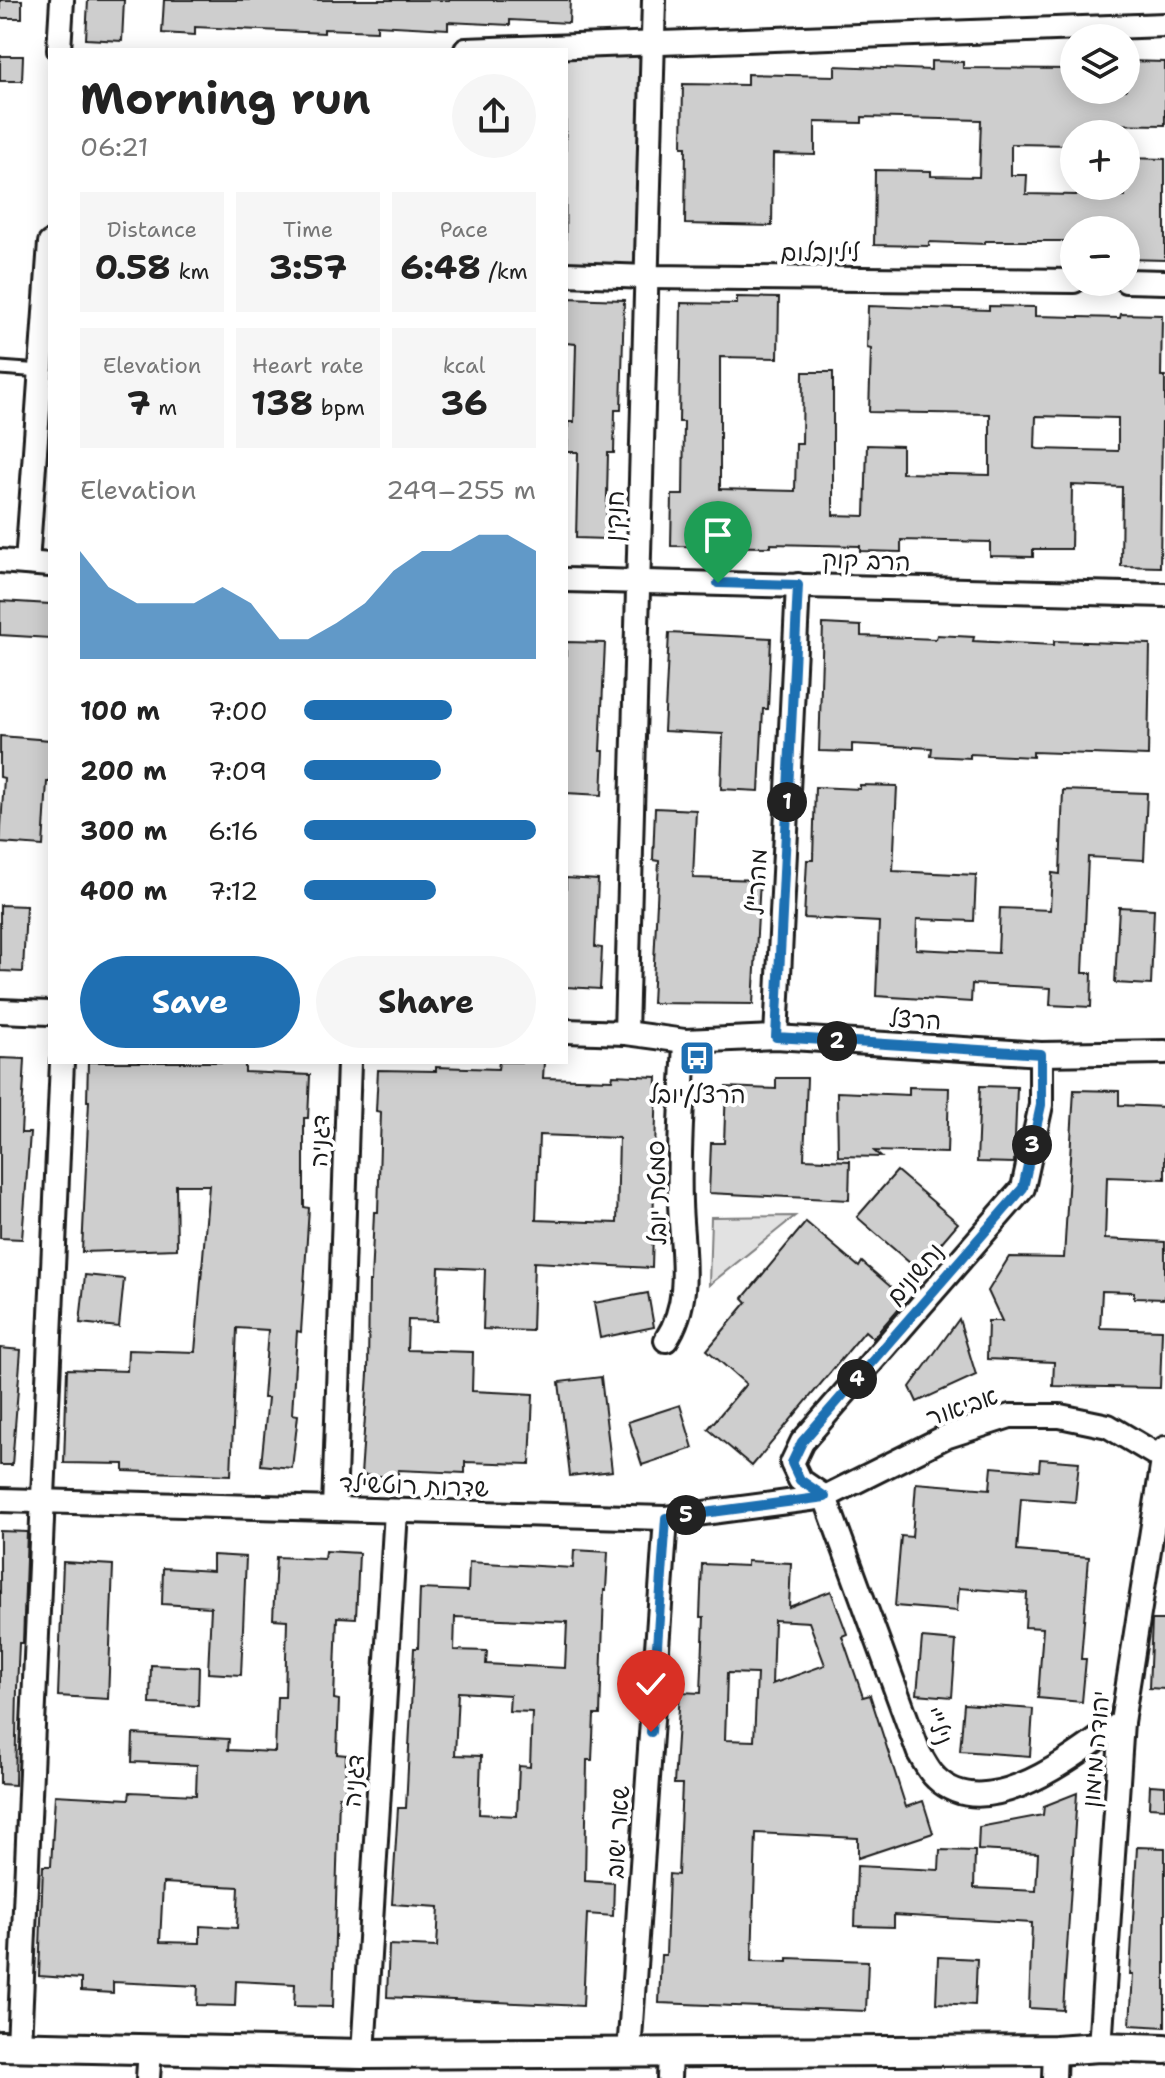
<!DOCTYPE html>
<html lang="en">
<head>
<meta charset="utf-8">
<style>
	body { margin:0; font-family:"Shantell Sans","Playpen Sans Hebrew",sans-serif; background:#f6f6f6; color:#222; height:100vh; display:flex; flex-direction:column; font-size:30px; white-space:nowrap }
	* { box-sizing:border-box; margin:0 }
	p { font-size:26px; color:#767676 }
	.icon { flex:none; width:44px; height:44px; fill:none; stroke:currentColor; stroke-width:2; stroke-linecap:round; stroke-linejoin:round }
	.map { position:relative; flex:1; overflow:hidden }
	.side { position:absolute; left:48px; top:48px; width:520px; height:1016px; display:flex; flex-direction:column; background:#fff; border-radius:0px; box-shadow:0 4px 20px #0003 }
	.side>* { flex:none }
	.controls { position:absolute; left:1060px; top:24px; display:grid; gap:16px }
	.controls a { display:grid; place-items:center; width:80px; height:80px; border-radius:50%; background:#fff; box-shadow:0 4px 20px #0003; font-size:40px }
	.pin { position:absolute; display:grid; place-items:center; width:68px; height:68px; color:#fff; margin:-82px -34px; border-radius:50% 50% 50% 0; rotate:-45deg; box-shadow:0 0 8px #0007 }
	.pin .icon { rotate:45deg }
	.km { position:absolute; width:40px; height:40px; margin:-20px; border-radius:50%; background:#222; color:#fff; font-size:22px; line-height:40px; text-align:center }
	.round { display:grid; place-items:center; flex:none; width:84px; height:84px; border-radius:42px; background:#f6f6f6 }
	.overview { display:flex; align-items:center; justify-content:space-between; height:136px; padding:0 32px }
	h1 { font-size:44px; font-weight:700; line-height:60px }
	.stats { display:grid; grid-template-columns:repeat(3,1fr); gap:12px; height:136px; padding:8px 32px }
	.stats div { display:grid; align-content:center; border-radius:0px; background:#f6f6f6; text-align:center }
	.stats b { font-size:34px; font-weight:700 }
	.stats small { font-size:22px; font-weight:400 }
	.stats p { font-size:22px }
	.chart { height:224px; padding:16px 32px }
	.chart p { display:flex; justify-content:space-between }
	.chart svg { width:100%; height:144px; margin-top:8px; fill:#1f6fb2; opacity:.7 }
	.button { display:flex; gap:16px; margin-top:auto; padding:16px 32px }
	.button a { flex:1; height:92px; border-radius:48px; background:#1f6fb2; color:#fff; font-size:32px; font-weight:700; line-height:92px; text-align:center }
	.button a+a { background:#f6f6f6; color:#222 }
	ul { padding:0 32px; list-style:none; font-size:26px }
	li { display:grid; grid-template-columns:128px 96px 1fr; align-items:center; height:60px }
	li i { height:20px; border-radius:10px; background:#1f6fb2 }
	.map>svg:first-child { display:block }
	.green { fill:#e2e2e2; stroke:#7f7f7f; stroke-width:2 }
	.building { fill:#cecece; stroke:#1c1c1c; stroke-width:2; fill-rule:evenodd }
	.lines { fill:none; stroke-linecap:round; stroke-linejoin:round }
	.service-casing { stroke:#1c1c1c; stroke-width:17 }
	.minor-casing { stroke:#1c1c1c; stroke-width:28 }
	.tertiary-casing { stroke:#1c1c1c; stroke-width:34 }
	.service { stroke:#fff; stroke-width:11 }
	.minor { stroke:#fff; stroke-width:22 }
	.tertiary { stroke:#fff; stroke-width:28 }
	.route-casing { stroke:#fff; stroke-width:16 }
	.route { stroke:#1f6fb2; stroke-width:10 }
	.labels { text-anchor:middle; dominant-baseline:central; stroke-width:8; stroke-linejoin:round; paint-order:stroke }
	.street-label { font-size:24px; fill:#1c1c1c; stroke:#fff }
	.poi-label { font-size:24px; fill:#1c1c1c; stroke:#fff }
</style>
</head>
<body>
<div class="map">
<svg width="1165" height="2078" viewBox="0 0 1165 2078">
	<rect width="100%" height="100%" fill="#fff"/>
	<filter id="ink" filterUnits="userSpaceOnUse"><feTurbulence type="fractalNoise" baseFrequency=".0125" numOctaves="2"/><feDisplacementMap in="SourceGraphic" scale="16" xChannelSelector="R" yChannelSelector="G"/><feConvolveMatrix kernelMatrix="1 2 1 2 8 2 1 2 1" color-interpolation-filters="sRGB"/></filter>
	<g filter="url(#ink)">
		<!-- green -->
		<g class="green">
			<polygon points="642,56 634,269 566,266 566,58"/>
			<polygon points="795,1216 709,1285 711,1217"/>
		</g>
		<!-- building -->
		<g class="building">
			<rect x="0" y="0" width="22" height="18"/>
			<polygon points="88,0 124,0 122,41 86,39"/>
			<polygon points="164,0 570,0 569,23 510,20 510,25 448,22 448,29 377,25 377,31 324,29 324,33 195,27 195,35 162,33"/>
			<polygon points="0,56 23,56 22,81 0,81"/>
			<polygon points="931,61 963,62 963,68 1074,69 1074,90 1126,90 1126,61 1165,62 1165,125 1092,124 1092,134 1074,134 1074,145 1011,144 1011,175 1027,175 1026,194 1125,196 1126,158 1165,159 1165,260 1126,259 1126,230 1074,230 1074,241 985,241 985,244 929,242 929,246 874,245 875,170 931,171 931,176 979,177 981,120 862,117 862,123 815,122 815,155 773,154 772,226 685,224 686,147 682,147 683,84 747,85 747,74 835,76 835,66 931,70"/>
			<path d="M737,297L779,298L778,358L720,357V489L795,491L796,444H802L803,372H833V515L865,516L867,445L902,446V473L990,475V414L869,412L871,349L867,348L868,306L989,310V306L1035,307V316L1120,318L1121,314L1162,315L1161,376H1165V423H1162L1160,567L1121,566L1122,487L1072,485L1071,549H1033V557L990,556V542L901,540V552L860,551V546L771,544V547L671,546L672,495H683L684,422H679L681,303L737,304ZM1036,416L1118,418V451L1038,449L1035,448Z"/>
			<polygon points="566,298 624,300 621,410 615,410 614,453 608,453 606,539 576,538 578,452 567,452 568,422 574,422 576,344 566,343"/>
			<polygon points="0,601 50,604 50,638 0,635"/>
			<polygon points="823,624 861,626 861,636 936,639 937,635 974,637 973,641 1054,645 1054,641 1150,644 1148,756 1033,752 1033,757 970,754 970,758 931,756 932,748 852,744 852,752 819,751"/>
			<polygon points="669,633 771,638 768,709 763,709 759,791 721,789 723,734 664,731"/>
			<polygon points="566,642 605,643 600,751 604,751 602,795 566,793"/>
			<polygon points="0,736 50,740 50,782 47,782 43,846 0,843 4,778 0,777"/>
			<polygon points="860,785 897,786 893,871 976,875 974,921 917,919 916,949 998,953 1000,908 1050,910 1052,873 1060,874 1063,790 1147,793 1144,860 1088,857 1083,973 1092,973 1091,1007 1050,1005 1051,988 972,984 971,1002 876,996 879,922 804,918 807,860 813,860 815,787 860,789"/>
			<polygon points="655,808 696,810 693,878 760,880 753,1004 652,1003 659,861 653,860"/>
			<polygon points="566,878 598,880 595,947 602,948 600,989 566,987"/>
			<polygon points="0,905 26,906 23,972 0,971"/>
			<polygon points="1119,907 1154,909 1151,985 1115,983"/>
			<polygon points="0,1058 25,1059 21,1133 30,1133 22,1239 0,1238"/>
			<polygon points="88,1062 245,1062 245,1072 310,1075 308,1118 304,1118 304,1207 309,1208 301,1332 297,1331 292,1414 298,1415 292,1468 261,1465 268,1398 263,1398 268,1330 237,1328 231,1475 124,1471 124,1464 64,1463 67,1369 127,1371 128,1350 195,1352 209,1185 176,1185 177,1249 82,1252 89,1101 87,1101"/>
			<path d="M499,1062H544L543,1078L612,1080L613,1075L657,1077L652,1268L534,1262L532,1331L483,1329L485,1269L439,1267L437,1321L408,1320L407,1350L473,1352L472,1391L533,1394L530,1464L465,1462V1473L398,1470V1477L361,1475L368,1374L369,1282H371L374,1212H378L381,1112L376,1111L378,1070L436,1071V1067L498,1069ZM539,1135L619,1138L617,1223L536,1220Z"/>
			<polygon points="776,1078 807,1078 804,1159 850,1161 849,1200 709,1193 711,1143 724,1143 726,1087 776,1089"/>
			<polygon points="980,1086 1017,1087 1014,1163 977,1162"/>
			<polygon points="909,1087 949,1088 947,1153 874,1151 881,1157 838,1156 837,1092 909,1095"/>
			<polygon points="1074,1090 1119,1091 1119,1105 1165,1107 1165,1179 1107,1177 1105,1239 1165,1242 1165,1299 1134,1298 1134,1292 1102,1291 1100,1328 1162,1330 1160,1388 1053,1386 1054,1362 987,1359 988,1321 1002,1321 988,1291 1009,1257 1064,1258"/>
			<polygon points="897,1171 958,1223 918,1270 857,1217"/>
			<polygon points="806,1222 859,1267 862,1262 906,1300 873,1338 865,1331 752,1466 708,1429 746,1384 707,1350 747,1302 743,1298"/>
			<polygon points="85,1275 124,1279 119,1327 80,1323"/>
			<polygon points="648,1293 654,1327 600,1338 594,1303"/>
			<polygon points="959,1319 976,1375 917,1402 910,1387"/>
			<polygon points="0,1348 21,1350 12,1465 0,1465"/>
			<polygon points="601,1377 612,1471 570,1476 559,1382"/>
			<polygon points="680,1405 693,1448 642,1465 628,1422"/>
			<polygon points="1040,1459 1079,1462 1075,1502 1021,1498 1017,1551 1089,1557 1081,1659 1086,1659 1082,1702 1038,1698 1043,1628 1025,1627 1027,1593 959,1588 957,1611 895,1606 901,1536 912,1537 916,1483 990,1489 992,1467 1039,1471"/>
			<polygon points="0,1531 27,1532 23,1643 19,1643 17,1689 15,1785 0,1784"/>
			<path d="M574,1550L608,1552L606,1590H604L600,1715H594L592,1760H587L585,1881L614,1883L613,1916L587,1914L583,2006L387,1997L389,1945L437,1947L439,1907L392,1904L398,1808H406L414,1648H418L420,1589L468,1591L469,1562L573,1568ZM455,1617L567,1622L565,1668L486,1664L487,1651L454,1650ZM458,1692L510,1695L509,1711L532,1712L530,1767L519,1766L517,1816L479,1814L481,1756L455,1755Z"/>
			<path d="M325,1551L359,1553L356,1618L337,1617L334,1699L339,1700L337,1754L346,1755L345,1796H339L333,2007L294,2006L295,1984L236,1981L235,2006L197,2005L198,1986L113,1982V1993L81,1991V1979L39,1976L43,1866H51L55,1795L129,1799L130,1792L196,1795L197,1765L132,1762L133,1734L229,1739L228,1750L275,1752L277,1697H285L287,1620L273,1619L276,1557L324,1559ZM163,1883L239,1887L237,1928L200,1926V1943L160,1942Z"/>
			<polygon points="213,1555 246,1557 241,1675 208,1673 211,1607 162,1604 163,1568 213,1571"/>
			<path d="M747,1561L791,1563L789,1607L831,1591L847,1634L842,1636L863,1697L870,1695L906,1807L923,1801L933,1833L858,1858V1838L756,1833L752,1961L788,1962V1958L868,1961L866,2011L659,2003L661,1955H666L669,1874L678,1875L682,1784H674L680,1692L701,1693L704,1617H700L702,1564L747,1566ZM774,1620L809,1622L825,1665L772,1684ZM727,1673L757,1674L754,1741L725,1740Z"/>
			<polygon points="63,1562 113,1565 108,1699 58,1696"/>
			<polygon points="1152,1620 1165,1620 1165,1689 1149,1688"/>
			<polygon points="922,1638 956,1641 952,1697 917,1694"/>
			<polygon points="151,1665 199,1667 198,1706 150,1704"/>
			<polygon points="964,1704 1033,1709 1030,1756 960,1751"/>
			<polygon points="1150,1785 1165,1786 1165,1808 1149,1807"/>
			<polygon points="1077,1793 1063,2010 1029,2008 1032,1923 894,1915 894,1927 855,1926 857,1866 939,1870 940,1850 975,1851 974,1888 1036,1891 1038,1853 978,1850 979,1827 1043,1815 1044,1806"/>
			<polygon points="1137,1847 1165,1848 1165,2027 1130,2025 1133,1974 1130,1974"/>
			<polygon points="938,1957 977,1959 975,2005 936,2003"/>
		</g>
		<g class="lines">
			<defs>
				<polyline id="service" points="0,368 41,371"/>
				<g id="minor">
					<polyline points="59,50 62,0"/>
					<polyline points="466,50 1165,25"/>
					<polyline points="566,274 648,277 1074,281"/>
					<polyline points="1126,281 1165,282"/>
					<polyline points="0,561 50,565"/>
					<polyline points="27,563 50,243"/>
					<polyline points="566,580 1165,595"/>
					<polyline points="0,1011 50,1013"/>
					<polyline points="566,1031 626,1033 685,1041 776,1037 1041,1054 1165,1052"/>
					<polyline points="626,1033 654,0"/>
					<polyline points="776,1037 798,585"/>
					<path d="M666,1340C694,1298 681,1249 680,1202C678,1149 683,1095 685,1041"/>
					<polyline points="825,1497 800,1480 792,1463 802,1442 1023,1188 1041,1105 1041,1054"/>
					<path d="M825,1497L919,1753C924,1761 929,1772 936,1778C988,1828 1078,1752 1122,1722"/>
					<polyline points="0,1500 666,1518 825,1497 945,1437 1010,1416 1060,1416 1108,1426 1165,1460"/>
					<polyline points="334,1509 349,1062"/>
					<polyline points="19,2046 62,1062"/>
					<polyline points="1100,2047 1122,1722 1165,1448"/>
					<polyline points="629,2053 666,1518"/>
					<polyline points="363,2054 396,1511"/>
					<polyline points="148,2078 150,2050"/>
					<polyline points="669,2078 670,2053"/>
					<polyline points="1054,2078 1055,2050"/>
				</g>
				<polyline id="tertiary" points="0,2046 363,2054 1055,2050 1100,2047 1165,2049"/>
			</defs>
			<!-- service casing -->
			<use href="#service" class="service-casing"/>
			<!-- minor casing -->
			<use href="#minor" class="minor-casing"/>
			<!-- tertiary casing -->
			<use href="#tertiary" class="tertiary-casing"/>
			<!-- service -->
			<use href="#service" class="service"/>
			<!-- minor -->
			<use href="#minor" class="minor"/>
			<!-- tertiary -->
			<use href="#tertiary" class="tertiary"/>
		</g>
	</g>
	<g class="lines" filter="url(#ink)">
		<defs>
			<polyline id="route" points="651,1732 666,1518 825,1497 800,1480 792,1463 802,1442 1023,1188 1041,1105 1041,1054 776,1037 798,585 718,583"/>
		</defs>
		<!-- route casing -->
		<use href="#route" class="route-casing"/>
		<!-- route -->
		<use href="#route" class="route"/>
	</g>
	<!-- icons -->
	<defs>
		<symbol id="bus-square" viewBox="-11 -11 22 22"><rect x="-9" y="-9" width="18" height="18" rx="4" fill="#1f6fb2" stroke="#fff"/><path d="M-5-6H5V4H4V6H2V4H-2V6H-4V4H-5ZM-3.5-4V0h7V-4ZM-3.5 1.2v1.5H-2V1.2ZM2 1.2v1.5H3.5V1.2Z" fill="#fff"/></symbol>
	</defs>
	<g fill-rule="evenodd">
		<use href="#bus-square" x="677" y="1038" width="40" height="40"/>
	</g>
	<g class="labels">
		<!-- street labels -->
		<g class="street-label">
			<text x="820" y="253">לילינבלום</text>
			<text transform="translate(615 516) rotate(-88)">חנקין</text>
			<text transform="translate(866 561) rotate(2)">הרב קוק</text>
			<text transform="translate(757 882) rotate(-87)">מהר"ל</text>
			<text transform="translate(915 1020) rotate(3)">הרצל</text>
			<text transform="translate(320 1141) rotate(-88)">דגניה</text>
			<text transform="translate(657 1193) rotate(-91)">סמטת יובל</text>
			<text transform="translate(915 1274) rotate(-49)">נחשונים</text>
			<text transform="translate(962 1407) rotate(-19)">אביאור</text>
			<text transform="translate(414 1486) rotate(2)">שדרות רוטשילד</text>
			<text transform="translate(938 1726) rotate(67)">ניל"י</text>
			<text transform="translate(1096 1749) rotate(-85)">יהודה מימון</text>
			<text transform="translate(354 1781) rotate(-86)">דגניה</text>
			<text transform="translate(618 1832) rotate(-86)">שאר ישוב</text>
		</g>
		<!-- poi labels -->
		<g class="poi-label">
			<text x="697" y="1095">הרצל/יובל</text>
		</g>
	</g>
</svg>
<div class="controls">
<a><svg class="icon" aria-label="layers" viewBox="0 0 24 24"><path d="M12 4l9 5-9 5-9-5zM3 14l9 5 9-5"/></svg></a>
<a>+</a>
<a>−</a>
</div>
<div class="pin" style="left:718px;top:583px;background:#1e9e55"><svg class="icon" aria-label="arrive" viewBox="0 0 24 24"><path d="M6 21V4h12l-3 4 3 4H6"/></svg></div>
<div class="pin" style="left:651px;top:1732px;background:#d93025"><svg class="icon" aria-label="check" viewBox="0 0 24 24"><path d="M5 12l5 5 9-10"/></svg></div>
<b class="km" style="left:787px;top:802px">1</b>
<b class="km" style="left:837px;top:1041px">2</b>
<b class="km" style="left:1032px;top:1145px">3</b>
<b class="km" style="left:857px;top:1379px">4</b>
<b class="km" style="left:686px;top:1515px">5</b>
<section class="side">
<div class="overview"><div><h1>Morning run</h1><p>06:21</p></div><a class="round"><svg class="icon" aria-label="share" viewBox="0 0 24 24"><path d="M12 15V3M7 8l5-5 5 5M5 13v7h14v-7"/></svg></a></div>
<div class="stats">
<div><p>Distance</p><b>0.58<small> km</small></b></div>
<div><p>Time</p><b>3:57</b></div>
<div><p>Pace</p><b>6:48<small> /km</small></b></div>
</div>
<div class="stats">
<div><p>Elevation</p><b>7<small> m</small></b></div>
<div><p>Heart rate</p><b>138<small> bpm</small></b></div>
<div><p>kcal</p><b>36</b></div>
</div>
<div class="chart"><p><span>Elevation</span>249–255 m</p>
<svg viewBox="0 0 160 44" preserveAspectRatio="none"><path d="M0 44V11L10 22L20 27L30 27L40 27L50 22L60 27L70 38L80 38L90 33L100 27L110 17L120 11L130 11L140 6L150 6L160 11V44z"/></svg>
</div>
<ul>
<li><b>100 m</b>7:00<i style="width:64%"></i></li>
<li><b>200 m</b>7:09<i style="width:59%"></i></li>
<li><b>300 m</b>6:16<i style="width:100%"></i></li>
<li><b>400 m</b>7:12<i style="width:57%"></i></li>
</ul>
<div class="button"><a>Save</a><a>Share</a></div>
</section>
</div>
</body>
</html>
